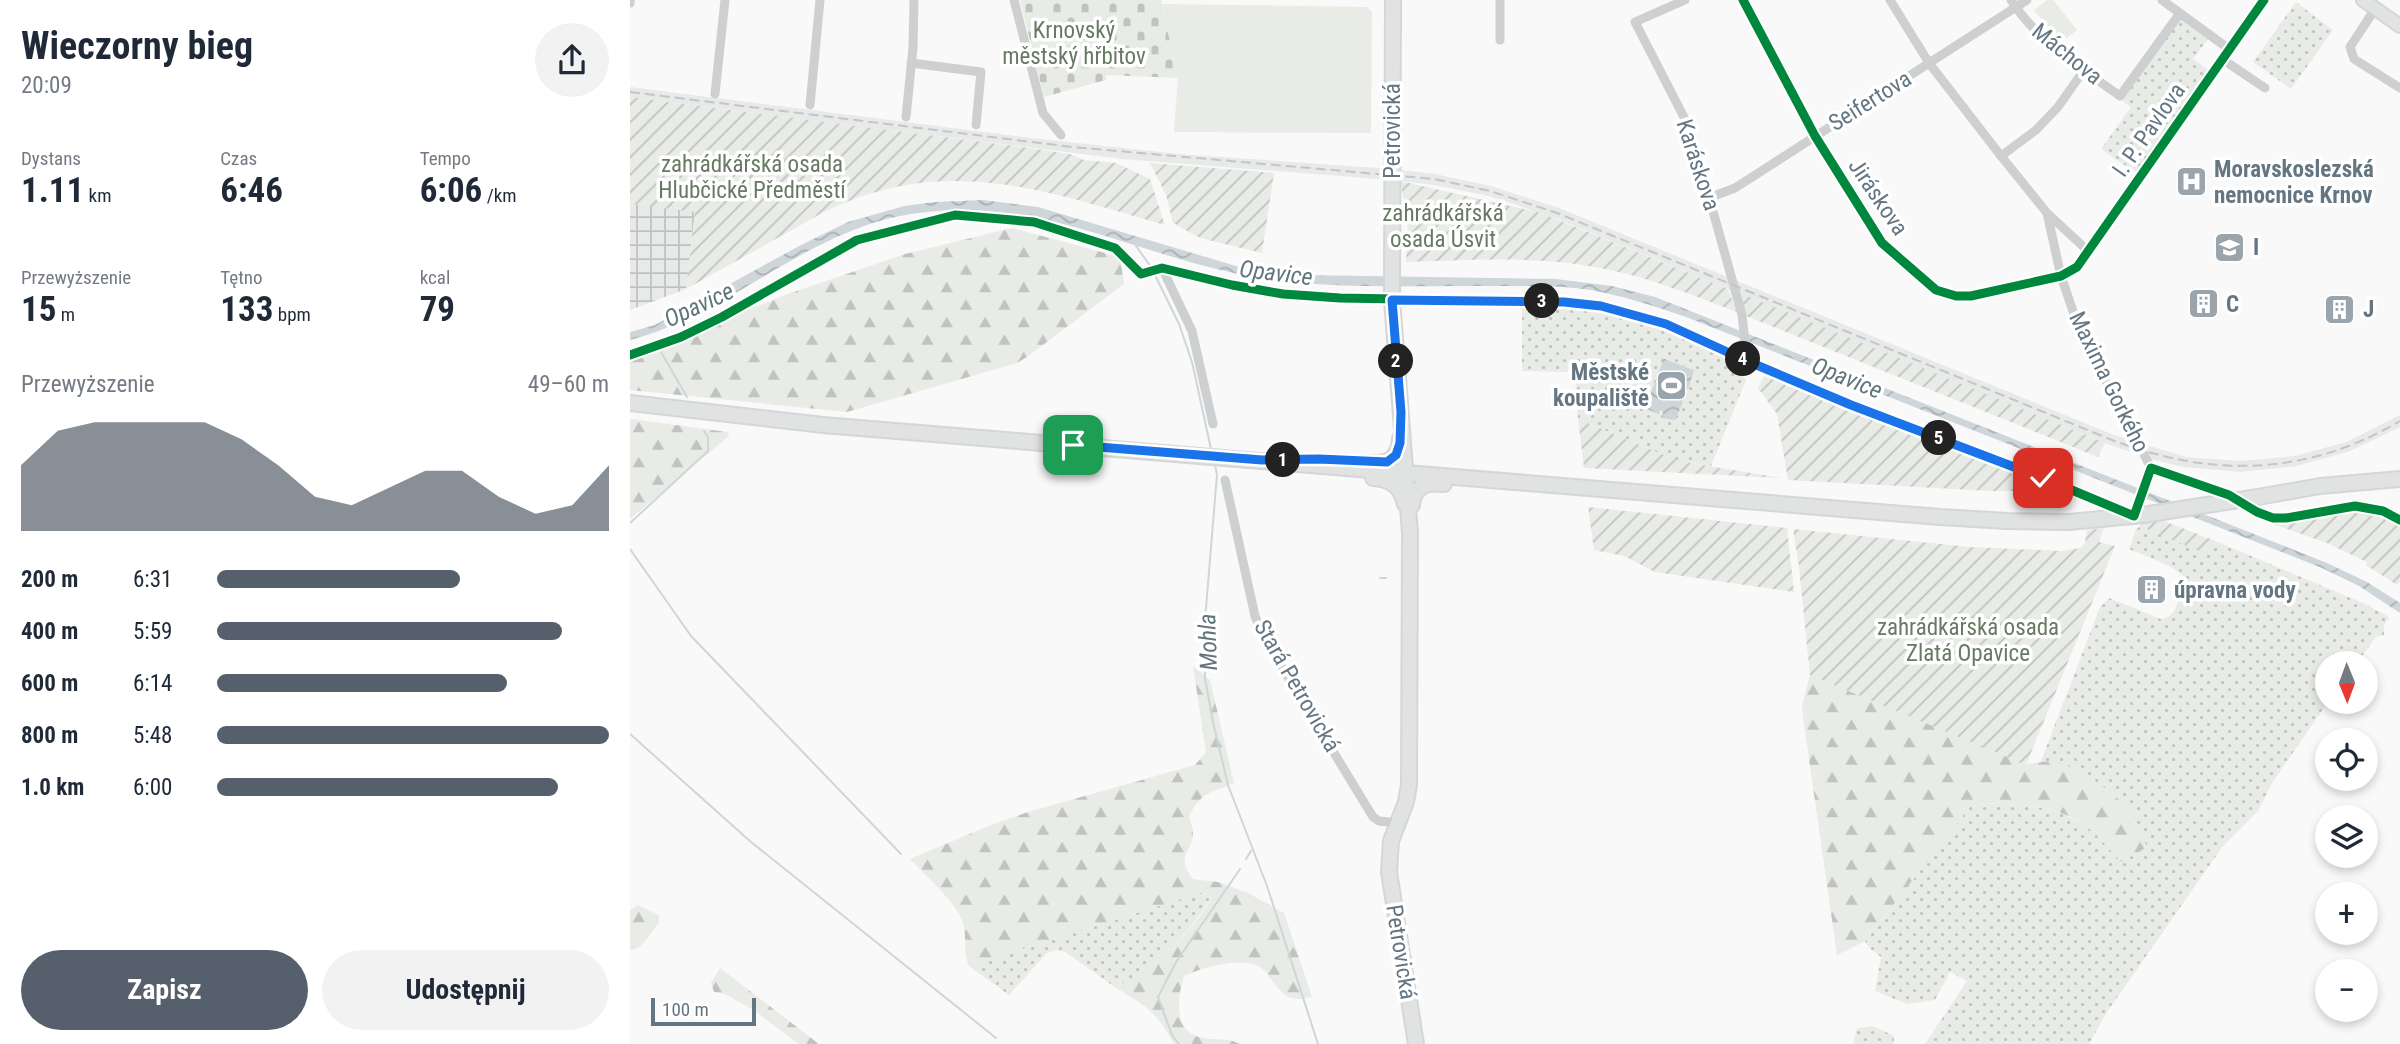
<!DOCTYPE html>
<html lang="pl">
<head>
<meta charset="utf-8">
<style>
	body { margin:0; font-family:"Roboto Condensed",sans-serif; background:#f2f2f3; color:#1f2937; height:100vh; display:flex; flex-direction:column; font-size:26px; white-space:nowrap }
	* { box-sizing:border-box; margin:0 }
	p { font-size:23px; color:#747a83 }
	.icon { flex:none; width:38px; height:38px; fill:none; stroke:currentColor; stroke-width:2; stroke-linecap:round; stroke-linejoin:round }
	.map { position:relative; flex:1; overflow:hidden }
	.side { display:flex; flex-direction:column; background:#fff; width:630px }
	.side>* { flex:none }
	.needle { width:46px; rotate:179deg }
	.buttons { position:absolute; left:1685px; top:651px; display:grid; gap:14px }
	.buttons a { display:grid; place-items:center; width:63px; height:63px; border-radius:50%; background:#fff; box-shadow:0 4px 10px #0003; font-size:35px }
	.scale { position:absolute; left:21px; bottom:18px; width:105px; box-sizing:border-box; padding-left:7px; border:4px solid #657683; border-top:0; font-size:19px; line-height:24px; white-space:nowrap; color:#657683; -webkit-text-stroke:5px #fff; paint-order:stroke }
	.pin { position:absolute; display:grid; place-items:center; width:60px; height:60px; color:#fff; margin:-30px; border-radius:14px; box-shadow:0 4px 10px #0006 }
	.km { position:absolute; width:35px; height:35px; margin:-18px; border-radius:50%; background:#222; color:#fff; font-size:19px; line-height:35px; text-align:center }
	.round { display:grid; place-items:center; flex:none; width:74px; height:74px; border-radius:37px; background:#f2f2f3 }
	.head { display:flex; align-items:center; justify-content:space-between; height:119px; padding:0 21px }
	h1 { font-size:38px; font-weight:700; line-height:52px }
	.figures { display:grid; grid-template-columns:repeat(3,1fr); gap:10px; height:119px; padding:7px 21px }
	.figures div { display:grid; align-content:center }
	.figures b { font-size:35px; font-weight:700 }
	.figures small { font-size:19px; font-weight:400 }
	.figures p { font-size:19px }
	.chart { height:196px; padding:14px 21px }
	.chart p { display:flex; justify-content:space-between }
	.chart svg { width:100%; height:126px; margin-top:7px; fill:#56606c; opacity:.7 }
	.action { display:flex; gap:14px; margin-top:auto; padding:14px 21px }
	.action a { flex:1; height:80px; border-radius:42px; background:#56606c; color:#fff; font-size:28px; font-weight:700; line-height:80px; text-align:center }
	.action a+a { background:#f2f2f3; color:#1f2937 }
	ul { padding:0 21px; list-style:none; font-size:23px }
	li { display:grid; grid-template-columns:112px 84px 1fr; align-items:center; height:52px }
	li i { height:18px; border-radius:9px; background:#56606c }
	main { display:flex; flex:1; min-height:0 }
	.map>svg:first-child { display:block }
	.built { fill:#e8e9e9 }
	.industrial { fill:url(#industrial-grid) }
	.grass { fill:url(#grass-dots) }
	.forest { fill:url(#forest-firs) }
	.cemetery { fill:url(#cemetery-stones) }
	.garden { fill:url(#garden-furrows) }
	.pitch { fill:#e8ebe6 }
	.water { fill:url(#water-waves) }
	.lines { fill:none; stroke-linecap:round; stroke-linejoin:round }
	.stream { stroke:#ced6d9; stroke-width:2 }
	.secondary-casing { stroke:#d5d6d7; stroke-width:16 }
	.primary-casing { stroke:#d5d6d7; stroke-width:18 }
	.street { stroke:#cecfd0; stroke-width:9 }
	.secondary { stroke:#e1e2e2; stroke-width:12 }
	.primary { stroke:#e1e2e2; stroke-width:14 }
	.rail { stroke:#c3c5c6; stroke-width:2; stroke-dasharray:10 5; stroke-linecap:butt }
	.primary-bridge-casing { stroke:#d5d6d7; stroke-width:18; stroke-linecap:butt }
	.primary-bridge { stroke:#e1e2e2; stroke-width:14 }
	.cycleway-casing { stroke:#fff; stroke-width:13 }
	.cycleway { stroke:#00873e; stroke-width:9 }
	.route-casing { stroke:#fff; stroke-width:14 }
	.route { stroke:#1a73e8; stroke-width:9 }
	.labels { text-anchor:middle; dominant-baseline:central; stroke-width:7; stroke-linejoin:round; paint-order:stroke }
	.park-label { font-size:23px; fill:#687a64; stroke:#fff }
	.street-label { font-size:23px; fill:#657683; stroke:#fff }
	.poi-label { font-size:23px; font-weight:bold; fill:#657683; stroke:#fff; text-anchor:start }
	.water-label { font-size:24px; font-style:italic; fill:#60757c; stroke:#fff }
</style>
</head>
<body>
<main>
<section class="side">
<div class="head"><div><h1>Wieczorny bieg</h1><p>20:09</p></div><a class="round"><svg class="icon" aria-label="share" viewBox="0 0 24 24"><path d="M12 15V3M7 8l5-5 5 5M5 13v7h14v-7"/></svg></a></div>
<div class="figures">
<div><p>Dystans</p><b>1.11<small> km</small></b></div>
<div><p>Czas</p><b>6:46</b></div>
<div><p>Tempo</p><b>6:06<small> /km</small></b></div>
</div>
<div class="figures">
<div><p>Przewyższenie</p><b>15<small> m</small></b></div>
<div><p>Tętno</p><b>133<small> bpm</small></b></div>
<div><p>kcal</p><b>79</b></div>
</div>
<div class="chart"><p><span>Przewyższenie</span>49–60 m</p>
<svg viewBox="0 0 160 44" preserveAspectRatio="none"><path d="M0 44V21L10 9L20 6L30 6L40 6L50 6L60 12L70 21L80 32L90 35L100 29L110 23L120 23L130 32L140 38L150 35L160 21V44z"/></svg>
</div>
<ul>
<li><b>200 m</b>6:31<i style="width:62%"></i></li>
<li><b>400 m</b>5:59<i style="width:88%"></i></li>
<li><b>600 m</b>6:14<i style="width:74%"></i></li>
<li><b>800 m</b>5:48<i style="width:100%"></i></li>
<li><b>1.0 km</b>6:00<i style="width:87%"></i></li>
</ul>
<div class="action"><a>Zapisz</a><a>Udostępnij</a></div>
</section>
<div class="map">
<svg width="1770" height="1044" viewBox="0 0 1770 1044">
	<defs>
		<pattern id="industrial-grid" width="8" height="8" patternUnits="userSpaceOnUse" patternTransform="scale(1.75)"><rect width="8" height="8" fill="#e8e9e9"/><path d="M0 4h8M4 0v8" fill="none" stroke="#c0c1c2"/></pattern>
		<pattern id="grass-dots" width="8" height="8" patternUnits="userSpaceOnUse" patternTransform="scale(1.75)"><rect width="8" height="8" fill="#e8ebe6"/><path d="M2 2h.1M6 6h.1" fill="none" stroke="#c0c3c0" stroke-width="1.8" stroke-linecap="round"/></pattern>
		<pattern id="forest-firs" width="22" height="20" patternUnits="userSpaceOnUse" patternTransform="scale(1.75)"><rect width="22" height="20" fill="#e8ebe6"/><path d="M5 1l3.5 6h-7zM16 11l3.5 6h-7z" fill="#c0c3c0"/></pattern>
		<pattern id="cemetery-stones" width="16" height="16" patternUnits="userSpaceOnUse" patternTransform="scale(1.75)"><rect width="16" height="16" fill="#e8ebe6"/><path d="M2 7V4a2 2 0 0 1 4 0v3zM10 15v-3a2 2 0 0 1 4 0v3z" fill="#c0c3c0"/></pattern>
		<pattern id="garden-furrows" width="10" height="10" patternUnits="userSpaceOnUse" patternTransform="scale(1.75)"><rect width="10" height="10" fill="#e8ebe6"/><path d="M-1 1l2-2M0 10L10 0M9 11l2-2" fill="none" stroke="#c0c3c0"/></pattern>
		<pattern id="water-waves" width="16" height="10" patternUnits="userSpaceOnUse" patternTransform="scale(1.75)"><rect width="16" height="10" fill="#ced6d9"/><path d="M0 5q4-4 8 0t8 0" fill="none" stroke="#abb2b5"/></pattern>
	</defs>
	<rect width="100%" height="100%" fill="#f9f9f9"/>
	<!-- built -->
	<polygon class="built" points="0,87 401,138 549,154 763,169 805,174 861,186 929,208 1484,435 1556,457 1610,461 1665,456 1716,442 1770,415 1770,427 1720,451 1667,466 1610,472 1554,467 1524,460 1480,445 925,218 859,196 804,185 762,180 492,159 0,97"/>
	<!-- industrial -->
	<polygon class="industrial" points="0,204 65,211 56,289 0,310"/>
	<!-- grass -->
	<g class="grass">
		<polygon points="1666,2 1703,30 1661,89 1623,62"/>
		<polygon points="1550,18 1579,38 1563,59 1580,71 1508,174 1471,149 1501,107 1491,100"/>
		<polygon points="949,305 1002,318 1093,354 1116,380 1081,466 1048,461 948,419 945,376 942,372 892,371 892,306"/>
		<path d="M1510,526L1577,554L1583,540L1733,603L1759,617L1754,626V635L1746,637L1727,663H1698V702L1642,783L1628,811L1593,846L1477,1012L1459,1044H1295L1337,981L1320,972L1305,1000L1277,1004L1245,991L1251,957L1239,948L1235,941L1343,803C1384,805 1428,802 1462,831C1473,840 1481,852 1492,862L1408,769L1470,607L1479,598L1531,619C1542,617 1545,610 1549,600C1553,593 1557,586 1554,578C1549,567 1512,555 1499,549L1506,530Z"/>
		<path d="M570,893L583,894C562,932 525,969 485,987L435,952L426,950L417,953L379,995L339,966Z"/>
		<polygon points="1243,1026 1264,1036 1264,1044 1223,1044 1227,1028"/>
	</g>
	<!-- forest -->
	<g class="forest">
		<polygon points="382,228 490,257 494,284 397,357 387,363 217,412 0,390 0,358 55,340 93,320 158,294 275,254"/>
		<polygon points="0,419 98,432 99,436 0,519"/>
		<path d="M563,666L580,680L604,783C580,794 573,790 559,816C560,821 563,828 563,834C563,852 544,856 563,879L588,882L618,893L654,913L682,997C659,1002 655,998 641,979C638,975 634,969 630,967C612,956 571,968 554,976C548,995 543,1027 566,1036C581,1042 594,1036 610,1044H544C525,1009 517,1008 485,987C521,971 568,929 583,894L570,893L339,966C333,953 337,937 333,923C328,904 294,874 280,859L361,825L398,812L565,765L576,752Z"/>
		<path d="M1180,675L1396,764L1428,760L1469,783L1503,812L1517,847L1492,862C1481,853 1473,840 1462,831C1429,802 1384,805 1343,803L1235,941L1207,955L1173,717L1172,705Z"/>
		<path d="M8,905L29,915V923C20,932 14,949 0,950V910Z"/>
		<polygon points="90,968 189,1044 169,1044 122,1009 95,994 84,992 81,983"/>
	</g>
	<!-- cemetery -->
	<polygon class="cemetery" points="390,0 531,0 548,78 476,75 476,80 414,97"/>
	<!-- garden -->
	<g class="garden">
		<path d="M0,97L399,148L440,154L454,160L486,163L520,179L535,225C425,194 328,156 214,203C193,211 173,224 153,235C121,253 88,271 56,289L65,212L0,204Z"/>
		<polygon points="520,163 644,173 632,253 570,238 543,223 536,195"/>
		<path d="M770,181L911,213L1098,289L1107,312C1065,296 1023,279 980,270C914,255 843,260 776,262L778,220Z"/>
		<polygon points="1110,293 1475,443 1468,457 1116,316"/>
		<polygon points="1136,372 1435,491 1361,491 1158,480 1147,414 1128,388"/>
		<polygon points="948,419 1048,461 1151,478 954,468"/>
		<polygon points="958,507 1157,528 1164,592 1025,572 994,556 964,550"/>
		<polygon points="1722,510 1770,523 1770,581 1767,585 1736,565 1737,562 1697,543 1643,524"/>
		<polygon points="1511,512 1583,540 1578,555 1510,526"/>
		<polygon points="1474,528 1469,542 1485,546 1396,765 1180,675 1169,567 1163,529 1340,547 1431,551 1451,548 1455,543 1457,530"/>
	</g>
	<!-- pitch -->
	<g class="pitch">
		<polygon points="1417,0 1423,0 1447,30 1430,43 1404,10"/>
		<polygon points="532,4 736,7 742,11 741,133 544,132 548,78"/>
	</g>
	<!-- water -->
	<g class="water">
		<path d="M353,200L408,207L606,266L672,275L926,279L982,286L1025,297L1697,563L1737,582L1770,603V613L1729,586L1692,568L1056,317C1025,306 993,296 961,290C930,285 898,286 867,286C784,285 690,291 608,274C490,249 395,191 270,216C171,236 97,315 0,340V332L25,325L171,245L218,222L274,206L304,202Z"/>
		<polygon points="1032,358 1053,366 1054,364 1055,367 1064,370 1058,389 1053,392 1050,399 1053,402 1045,420 1033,418 1033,411 1030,410 1029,414 1012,407 1016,406 1033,361"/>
	</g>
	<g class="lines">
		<!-- stream -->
		<g class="stream">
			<polyline points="506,246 521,267"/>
			<polyline points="525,275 549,324 562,362 581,449"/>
			<polyline points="31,352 57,397"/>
			<polyline points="585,465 587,475 574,632 575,678 583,722 598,785 637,886 688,1044"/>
			<polyline points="0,523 78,451 78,437 74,431"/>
			<polyline points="0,549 61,636 271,854"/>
			<polyline points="750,578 756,578"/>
			<polyline points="0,734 121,842 366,1038"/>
			<polyline points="616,859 621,851"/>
			<polyline points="549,1044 542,1035 528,997 546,962 610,869"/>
		</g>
		<defs>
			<polyline id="secondary" points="1733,0 1770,26"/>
			<g id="primary">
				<polyline points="763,0 762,300 780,533 779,785 776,802 761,841 759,872 786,1044"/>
				<polyline points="0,403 193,425 1310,517 1377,521 1439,522"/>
				<path d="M740,463C759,464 769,458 770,438"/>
				<path d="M743,478C761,479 771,486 775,504"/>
				<polyline points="1628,497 1690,486 1770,479"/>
				<path d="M782,505C784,486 796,482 814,484"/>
			</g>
		</defs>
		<!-- secondary casing -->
		<use href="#secondary" class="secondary-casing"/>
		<!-- primary casing -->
		<use href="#primary" class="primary-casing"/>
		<!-- street -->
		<g class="street">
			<polyline points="384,0 413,113 431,135"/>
			<polyline points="870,0 870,40"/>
			<polyline points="1055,0 1005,22 1060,129 1112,315 1117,361"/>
			<polyline points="1113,0 1185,136 1252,243 1306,290 1326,296 1341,296 1431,276 1447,267 1634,0"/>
			<polyline points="1260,0 1299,63 1371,156 1417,213 1457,250"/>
			<path d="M1381,0C1407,41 1451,68 1490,96L1550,13"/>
			<polyline points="1532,0 1599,49"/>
			<polyline points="0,3 0,0"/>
			<polyline points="1745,9 1720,47 1724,59 1770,88"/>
			<polyline points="1592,59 1635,88"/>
			<polyline points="281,63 351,72 346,125"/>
			<polyline points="85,94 95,0"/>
			<polyline points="180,105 190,0"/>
			<polyline points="276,117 283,48 284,0"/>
			<polyline points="1371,156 1406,130 1428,107 1454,70"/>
			<polyline points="1081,197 1105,188 1397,0"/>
			<polyline points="1417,213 1431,276 1449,329 1521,468"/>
			<polyline points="532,268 562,331 583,424"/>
			<polyline points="0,355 51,337 92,317 227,240 325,215 404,222 485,248 511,274 532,268 602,285 653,294 710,298 934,302 971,306 1036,324 1117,361 1221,405 1413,478 1504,516 1521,468"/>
			<polyline points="1521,468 1599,495 1627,512 1643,518 1656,518 1725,506 1753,511 1770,520"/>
			<polyline points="595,480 625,616 633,636 743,817 749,821 768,823"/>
		</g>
		<!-- secondary -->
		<use href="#secondary" class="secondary"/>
		<!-- primary -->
		<use href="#primary" class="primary"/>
		<!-- rail -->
		<path class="rail" d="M0,92L442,147L804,179L860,191L927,213L1482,440C1582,478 1677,476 1770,421"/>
		<defs>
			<polyline id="primary-bridge" points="1439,522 1513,515 1628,497"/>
		</defs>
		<!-- primary-bridge casing -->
		<use href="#primary-bridge" class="primary-bridge-casing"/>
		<!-- primary-bridge -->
		<use href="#primary-bridge" class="primary-bridge"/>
		<defs>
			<g id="cycleway">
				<polyline points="1113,0 1185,136 1252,243 1306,290 1326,296 1341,296 1431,276 1447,267 1634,0"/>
				<polyline points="0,355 51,337 92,317 227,240 325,215 404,222 485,248 511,274 532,268 602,285 653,294 710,298 934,302 971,306 1036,324 1117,361 1221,405 1413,478 1504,516 1521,468 1599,495 1627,512 1643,518 1656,518 1725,506 1753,511 1770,520"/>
			</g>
		</defs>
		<!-- cycleway casing -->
		<use href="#cycleway" class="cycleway-casing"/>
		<!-- cycleway -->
		<use href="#cycleway" class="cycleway"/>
	</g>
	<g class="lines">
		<defs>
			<polyline id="route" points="443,445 632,460 689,459 757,462 766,455 770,443 771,412 762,300 934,302 971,306 1036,324 1117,361 1221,405 1413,478"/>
		</defs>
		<!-- route casing -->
		<use href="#route" class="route-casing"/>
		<!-- route -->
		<use href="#route" class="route"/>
	</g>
	<!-- icons -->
	<defs>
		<symbol id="hospital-square" viewBox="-11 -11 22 22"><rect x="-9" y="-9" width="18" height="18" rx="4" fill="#99a4ac" stroke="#fff"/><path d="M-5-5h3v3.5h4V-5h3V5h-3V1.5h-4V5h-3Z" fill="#fff"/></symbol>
		<symbol id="school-square" viewBox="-11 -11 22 22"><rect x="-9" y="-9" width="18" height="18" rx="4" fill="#99a4ac" stroke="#fff"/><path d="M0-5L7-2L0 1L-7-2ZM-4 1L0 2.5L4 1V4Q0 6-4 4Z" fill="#fff"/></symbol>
		<symbol id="building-square" viewBox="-11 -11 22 22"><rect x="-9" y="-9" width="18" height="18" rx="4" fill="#99a4ac" stroke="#fff"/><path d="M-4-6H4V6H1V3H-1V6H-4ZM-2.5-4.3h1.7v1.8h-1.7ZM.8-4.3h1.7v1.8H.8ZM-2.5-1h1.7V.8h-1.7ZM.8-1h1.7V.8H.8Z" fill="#fff"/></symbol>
		<symbol id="stadium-square" viewBox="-11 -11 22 22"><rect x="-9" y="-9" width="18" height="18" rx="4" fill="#99a4ac" stroke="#fff"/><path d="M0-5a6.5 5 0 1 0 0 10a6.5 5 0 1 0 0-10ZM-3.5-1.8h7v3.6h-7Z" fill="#fff"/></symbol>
	</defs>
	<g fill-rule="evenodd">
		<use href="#hospital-square" x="1544" y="164" width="35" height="35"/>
		<use href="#school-square" x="1582" y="230" width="35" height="35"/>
		<use href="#building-square" x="1556" y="286" width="35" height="35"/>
		<use href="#building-square" x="1692" y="292" width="35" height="35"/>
		<use href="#stadium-square" x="1024" y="368" width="35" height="35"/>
		<use href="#building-square" x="1504" y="572" width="35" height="35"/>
	</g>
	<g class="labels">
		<!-- park labels -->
		<g class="park-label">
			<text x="444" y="30">Krnovský<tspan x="444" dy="26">městský hřbitov</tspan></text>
			<text x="122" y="164">zahrádkářská osada<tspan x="122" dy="26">Hlubčické Předměstí</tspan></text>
			<text x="813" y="213">zahrádkářská<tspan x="813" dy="26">osada Úsvit</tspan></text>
			<text x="1338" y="627">zahrádkářská osada<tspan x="1338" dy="26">Zlatá Opavice</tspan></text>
		</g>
		<!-- street labels -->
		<g class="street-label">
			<text transform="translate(1437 54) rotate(39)">Máchova</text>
			<text transform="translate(1240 101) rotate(-32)">Seifertova</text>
			<text transform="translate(1519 130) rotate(-55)">I. P. Pavlova</text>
			<text transform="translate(762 131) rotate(-90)">Petrovická</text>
			<text transform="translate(1068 165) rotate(72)">Karáskova</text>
			<text transform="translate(1248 197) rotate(56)">Jiráskova</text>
			<text transform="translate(1479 382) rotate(64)">Maxima Gorkého</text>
			<text transform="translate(667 686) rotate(60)">Stará Petrovická</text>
			<text transform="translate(771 952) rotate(81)">Petrovická</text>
		</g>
		<!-- poi labels -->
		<g class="poi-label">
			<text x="1584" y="169">Moravskoslezská<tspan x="1584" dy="26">nemocnice Krnov</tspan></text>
			<text x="1623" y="247">I</text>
			<text x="1596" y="304">C</text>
			<text x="1733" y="309">J</text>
			<text x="1019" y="372" text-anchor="end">Městské<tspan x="1019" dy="26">koupaliště</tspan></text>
			<text x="1544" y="590">úpravna vody</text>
		</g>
		<!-- water labels -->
		<g class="water-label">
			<text transform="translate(646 273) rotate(7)">Opavice</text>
			<text transform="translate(69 305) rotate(-25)">Opavice</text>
			<text transform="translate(1217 378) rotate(22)">Opavice</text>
			<text transform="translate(578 642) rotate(-92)">Mohla</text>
		</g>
	</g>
</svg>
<div class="buttons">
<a><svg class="needle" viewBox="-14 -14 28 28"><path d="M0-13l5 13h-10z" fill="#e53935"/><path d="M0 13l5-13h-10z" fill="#747a83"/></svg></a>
<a><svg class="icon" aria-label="locate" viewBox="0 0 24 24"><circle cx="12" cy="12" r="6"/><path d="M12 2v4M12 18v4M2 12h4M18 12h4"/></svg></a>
<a><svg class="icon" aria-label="layers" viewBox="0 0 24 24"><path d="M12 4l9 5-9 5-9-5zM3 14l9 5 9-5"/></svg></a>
<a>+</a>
<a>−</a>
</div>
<div class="scale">100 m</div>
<div class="pin" style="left:443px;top:445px;background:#1e9e55"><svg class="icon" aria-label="arrive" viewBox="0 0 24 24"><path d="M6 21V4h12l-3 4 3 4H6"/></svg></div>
<div class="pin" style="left:1413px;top:478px;background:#d93025"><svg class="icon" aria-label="check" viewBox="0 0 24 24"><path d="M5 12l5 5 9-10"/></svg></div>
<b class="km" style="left:653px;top:460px">1</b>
<b class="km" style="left:766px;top:361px">2</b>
<b class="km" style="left:912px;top:301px">3</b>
<b class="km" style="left:1113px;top:359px">4</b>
<b class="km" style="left:1309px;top:438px">5</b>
</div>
</main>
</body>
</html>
